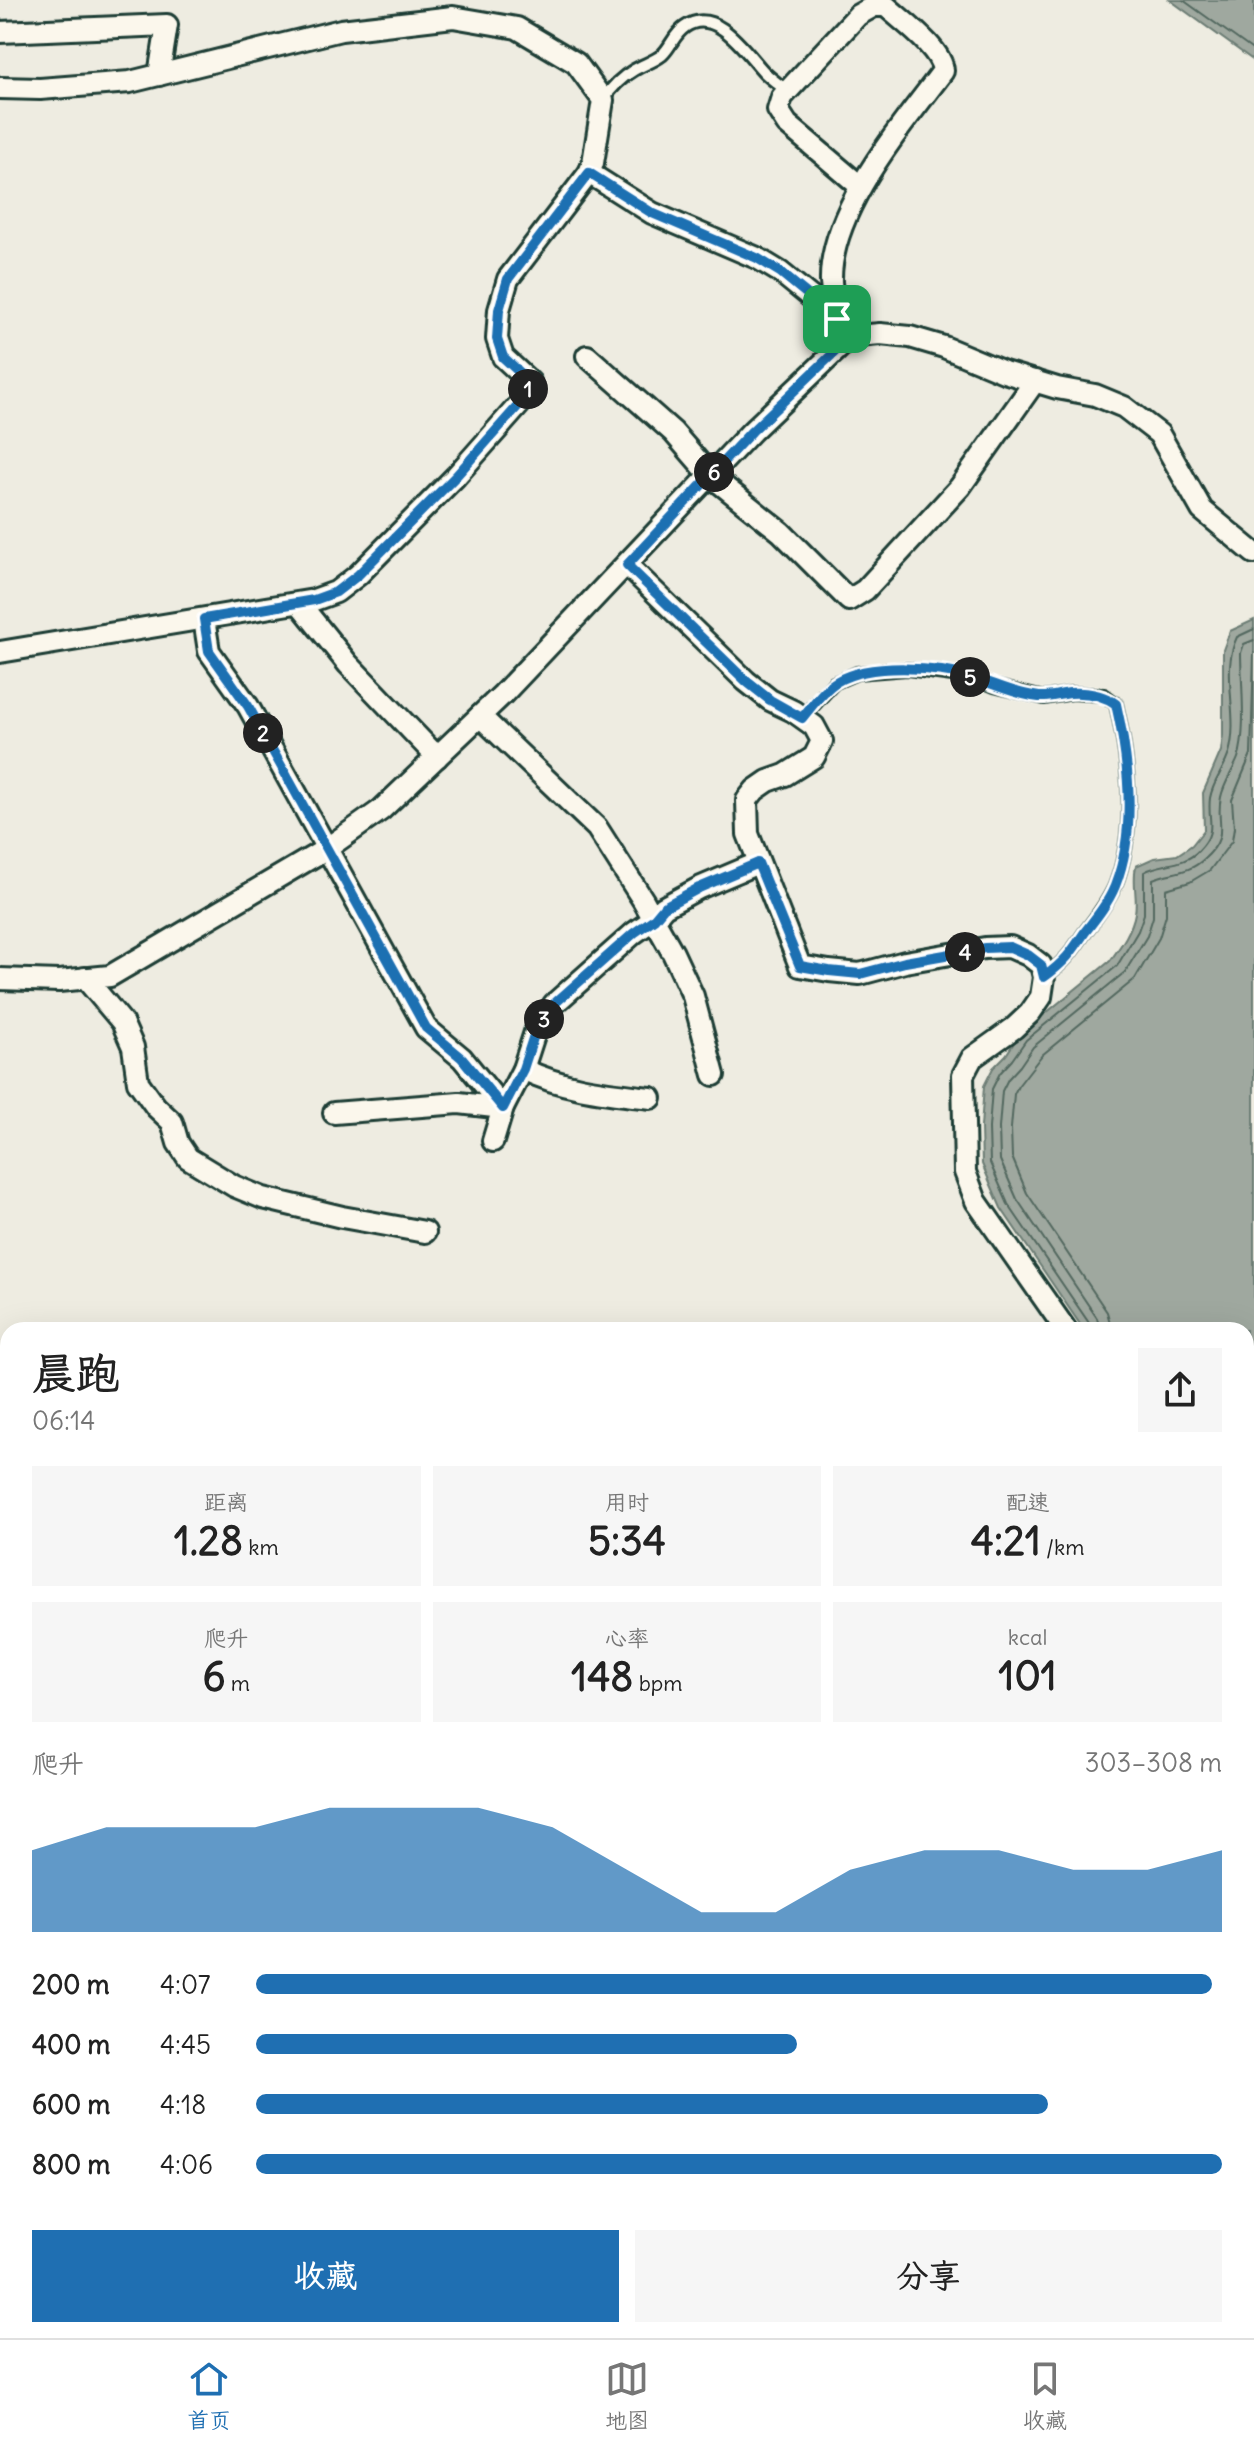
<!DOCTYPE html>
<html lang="zh">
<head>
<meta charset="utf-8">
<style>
	body { margin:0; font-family:Delius,"LXGW WenKai TC",sans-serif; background:#f6f6f6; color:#222; height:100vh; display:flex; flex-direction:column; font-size:30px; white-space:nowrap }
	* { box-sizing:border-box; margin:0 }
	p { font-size:26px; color:#767676 }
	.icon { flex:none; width:44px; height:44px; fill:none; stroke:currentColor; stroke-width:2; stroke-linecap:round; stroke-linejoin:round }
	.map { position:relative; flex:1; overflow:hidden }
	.sheet { position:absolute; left:0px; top:1322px; width:1254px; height:1016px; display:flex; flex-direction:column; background:#fff; border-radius:24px 24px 0 0; box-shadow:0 8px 32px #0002 }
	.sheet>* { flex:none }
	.pin { position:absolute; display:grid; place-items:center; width:68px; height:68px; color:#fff; margin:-34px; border-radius:16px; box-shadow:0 4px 12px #0006 }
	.km { position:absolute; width:40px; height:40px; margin:-20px; border-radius:50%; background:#222; color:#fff; font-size:22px; line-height:40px; text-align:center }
	.round { display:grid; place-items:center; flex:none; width:84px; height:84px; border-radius:0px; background:#f6f6f6 }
	.summary { display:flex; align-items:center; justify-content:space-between; height:136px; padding:0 32px }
	h1 { font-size:44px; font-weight:700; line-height:60px }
	.figures { display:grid; grid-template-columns:repeat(3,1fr); gap:12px; height:136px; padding:8px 32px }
	.figures div { display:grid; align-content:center; border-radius:0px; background:#f6f6f6; text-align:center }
	.figures b { font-size:40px; font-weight:700 }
	.figures small { font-size:22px; font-weight:400 }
	.figures p { font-size:22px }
	.chart { height:224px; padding:16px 32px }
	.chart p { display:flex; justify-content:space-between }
	.chart svg { width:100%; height:144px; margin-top:8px; fill:#1f6fb2; opacity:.7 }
	.button { display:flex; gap:16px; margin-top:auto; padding:16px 32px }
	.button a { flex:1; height:92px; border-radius:0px; background:#1f6fb2; color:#fff; font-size:32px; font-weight:700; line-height:92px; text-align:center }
	.button a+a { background:#f6f6f6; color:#222 }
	ul { padding:0 32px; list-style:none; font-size:26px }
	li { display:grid; grid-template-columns:128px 96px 1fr; align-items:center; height:60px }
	li i { height:20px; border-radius:10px; background:#1f6fb2 }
	.menu { display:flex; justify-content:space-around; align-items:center; height:112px; border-top:2px solid #e0e0e0; background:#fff; font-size:22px; color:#767676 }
	.menu a { display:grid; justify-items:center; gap:4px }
	.menu .selected { color:#1f6fb2 }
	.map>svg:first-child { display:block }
	.green { fill:#cbcfc4; stroke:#75867c; stroke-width:2 }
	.water { fill:#9fa89f; stroke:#6c7d74; stroke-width:2 }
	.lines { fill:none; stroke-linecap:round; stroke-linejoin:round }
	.shore { stroke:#52685f; stroke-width:2 }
	.service-casing { stroke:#1f3d34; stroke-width:16 }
	.minor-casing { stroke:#1f3d34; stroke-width:26 }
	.service { stroke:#fbf7ec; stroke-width:10 }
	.minor { stroke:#fbf7ec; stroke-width:20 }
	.route-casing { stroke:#fff; stroke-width:16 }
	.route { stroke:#1f6fb2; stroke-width:10 }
</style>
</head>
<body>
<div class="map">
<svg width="1254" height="2338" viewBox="0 0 1254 2338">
	<rect width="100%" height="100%" fill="#eeece1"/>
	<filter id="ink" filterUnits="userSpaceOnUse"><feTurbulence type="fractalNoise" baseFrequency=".0125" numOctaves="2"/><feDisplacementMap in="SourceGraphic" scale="16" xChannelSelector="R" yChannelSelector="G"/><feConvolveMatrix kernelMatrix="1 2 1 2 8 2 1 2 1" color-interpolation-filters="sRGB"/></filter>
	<g filter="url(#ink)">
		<!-- green -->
		<polygon class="green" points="0,2024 8,2027 8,2330 188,2330 161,2338 0,2338"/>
		<!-- water -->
		<g class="water">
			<polygon points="1170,0 1254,0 1254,61"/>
			<path d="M1254,620V1546L1246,1536V1330H1084L1001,1208L982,1164L981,1127L984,1086L993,1068L1006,1055L1019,1035L1110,961C1120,947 1132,931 1135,913C1138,898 1132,882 1136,866L1154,858L1177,855L1192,845L1204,830L1203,793L1221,751L1223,735V650L1230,631Z"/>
			<polygon points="1254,1893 1254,2338 896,2338 904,2330 1246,2330 1246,1895"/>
		</g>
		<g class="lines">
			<!-- shore -->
			<g class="shore">
				<polyline points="1183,0 1254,51"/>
				<path d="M1090,1330L1089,1323L1008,1204L990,1163L989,1128L992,1089L1000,1073L1012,1060L1026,1040L1117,966L1138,931L1144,914V872C1162,862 1184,867 1199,850C1218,830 1207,821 1210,798C1213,781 1225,768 1229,753C1240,715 1220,672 1237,637L1254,629"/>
				<path d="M1100,1330L1097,1318L1017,1199L1000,1160L999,1128L1002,1091L1008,1079L1020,1066L1033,1047L1125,972L1147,936L1153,917V879C1171,871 1187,875 1204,859C1231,835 1215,823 1221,797C1224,783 1233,771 1238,758C1247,733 1241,681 1241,653L1244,644L1254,640"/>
				<polyline points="1112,1330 1107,1312 1027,1193 1012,1157 1011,1128 1014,1094 1018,1086 1042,1055 1135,979 1159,938 1166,915 1166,889 1190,882 1210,870 1232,841 1234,828 1232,800 1251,754 1254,653"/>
			</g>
			<defs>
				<g id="service">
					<path d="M603,100C611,88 622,77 634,70C644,64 653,62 662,55C671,47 674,34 685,27C716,5 747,54 764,72C771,79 780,85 788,92"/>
					<path d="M802,718L834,683L857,673L907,669L975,678L994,686L1044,698L1072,693L1104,695L1116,704C1129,761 1137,830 1115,886C1108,902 1096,918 1085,932C1071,953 1065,962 1044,977"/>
				</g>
				<g id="minor">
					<polyline points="0,32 167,25 159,75"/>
					<polyline points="0,88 40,89 130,82 341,30 453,17 517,28 576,63 603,100 593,163 589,173 508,279 499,310 497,339 503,357 530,382 525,398 456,476 358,575 336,592 314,600 0,652"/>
					<polyline points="589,173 652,213 757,258 780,272 839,320"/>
					<path d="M837,319C835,307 832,294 831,282C829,210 902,126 943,71C942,49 902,21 886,6H874L858,15L782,97L778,110L787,124L861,187"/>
					<polyline points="587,356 673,432 711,476 781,532 849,600 865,590 960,487 1035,381"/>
					<polyline points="627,565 746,681 770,700 793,711 814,726 822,741 814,757 785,775 768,781 755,790 747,800 748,834 800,966 829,971 860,974 905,962 985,948 1010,947 1028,955 1041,965 1044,977 1041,997 1030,1013 1014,1028 972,1058 963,1075 965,1172 976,1201 1066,1330"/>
					<polyline points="299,603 348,664 437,757"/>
					<polyline points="204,619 209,651 248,706 426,1028 462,1058 503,1108 459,1103 334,1113"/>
					<polyline points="480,716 597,828 643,900 673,953 693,996 714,1075"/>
					<polyline points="85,978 122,1022 133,1047 138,1082 156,1107 172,1122 178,1143 188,1158 234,1186 263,1198 342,1217 425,1232"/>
					<polyline points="0,979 59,981 110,976 326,849 381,810 503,694 752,431 841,346 858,336 880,334 910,337 944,347 1004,372 1057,388 1095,395 1124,407 1159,434 1202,510 1254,553"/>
					<path d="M523,1069C563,1089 607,1093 651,1098"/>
					<polyline points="493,1141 503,1108 523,1069 535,1032 554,1004 634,933 654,919 664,907 699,888 758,863"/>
					<polyline points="0,1464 8,1464"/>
					<polyline points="0,1550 8,1552"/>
					<polyline points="1246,1563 1254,1570"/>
					<polyline points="1246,1679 1254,1683"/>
					<polyline points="0,1903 8,1902"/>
					<polyline points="658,2330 670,2338"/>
					<polyline points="708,2330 711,2338"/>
					<polyline points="357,2338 373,2336 387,2330"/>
				</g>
			</defs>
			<!-- service casing -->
			<use href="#service" class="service-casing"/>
			<!-- minor casing -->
			<use href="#minor" class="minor-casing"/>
			<!-- service -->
			<use href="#service" class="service"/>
			<!-- minor -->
			<use href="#minor" class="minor"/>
		</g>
	</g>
	<g class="lines" filter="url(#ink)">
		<defs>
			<path id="route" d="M589,173L652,213L757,258L780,272L858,336L841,346L752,431L627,565L746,681L770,700L802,718C812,706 823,690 836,682C869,662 938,667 975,678C998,685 1014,694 1039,697C1050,698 1060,694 1070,693C1087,692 1102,694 1116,704C1129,761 1137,830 1115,886C1108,903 1096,918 1085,932C1071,953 1065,962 1044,977L1041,965L1028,955L1010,947L985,948L905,962L860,974L829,971L800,966L758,863L699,888L664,907L654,919L634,933L554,1004L535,1032L523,1069L503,1108L462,1058L426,1028L248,706L209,651L204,619L314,600L336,592L358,575L456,476L525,398L530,382L503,357L497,339L499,310L508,279Z"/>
		</defs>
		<!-- route casing -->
		<use href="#route" class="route-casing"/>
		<!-- route -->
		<use href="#route" class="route"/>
	</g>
</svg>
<div class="pin" style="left:837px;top:319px;background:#1e9e55"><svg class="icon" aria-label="arrive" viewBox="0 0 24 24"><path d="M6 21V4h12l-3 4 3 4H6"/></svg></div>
<b class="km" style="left:528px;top:389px">1</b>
<b class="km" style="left:263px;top:733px">2</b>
<b class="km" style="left:544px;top:1019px">3</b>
<b class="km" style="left:965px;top:952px">4</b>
<b class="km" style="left:970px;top:677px">5</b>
<b class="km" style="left:714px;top:472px">6</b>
<section class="sheet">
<div class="summary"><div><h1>晨跑</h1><p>06:14</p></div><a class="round"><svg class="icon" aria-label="share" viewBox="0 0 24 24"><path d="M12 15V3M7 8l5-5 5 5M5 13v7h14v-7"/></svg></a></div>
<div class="figures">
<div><p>距离</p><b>1.28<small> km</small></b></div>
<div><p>用时</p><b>5:34</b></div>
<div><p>配速</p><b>4:21<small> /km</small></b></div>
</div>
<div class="figures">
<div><p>爬升</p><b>6<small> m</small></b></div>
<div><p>心率</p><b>148<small> bpm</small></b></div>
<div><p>kcal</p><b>101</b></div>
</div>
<div class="chart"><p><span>爬升</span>303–308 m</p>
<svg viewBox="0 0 160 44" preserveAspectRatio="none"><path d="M0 44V19L10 12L20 12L30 12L40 6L50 6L60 6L70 12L80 25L90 38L100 38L110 25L120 19L130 19L140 25L150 25L160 19V44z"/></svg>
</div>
<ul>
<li><b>200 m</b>4:07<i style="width:99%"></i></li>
<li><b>400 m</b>4:45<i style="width:56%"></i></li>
<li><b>600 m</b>4:18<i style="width:82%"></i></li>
<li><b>800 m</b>4:06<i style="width:100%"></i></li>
</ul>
<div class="button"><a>收藏</a><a>分享</a></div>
</section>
</div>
<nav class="menu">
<a class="selected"><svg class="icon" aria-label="home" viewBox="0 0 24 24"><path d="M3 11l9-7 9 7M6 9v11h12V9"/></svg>首页</a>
<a><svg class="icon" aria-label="map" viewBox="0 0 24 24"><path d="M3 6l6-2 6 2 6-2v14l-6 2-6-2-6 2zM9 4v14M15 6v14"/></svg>地图</a>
<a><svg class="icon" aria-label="saved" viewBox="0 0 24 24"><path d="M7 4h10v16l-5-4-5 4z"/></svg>收藏</a>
</nav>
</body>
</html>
